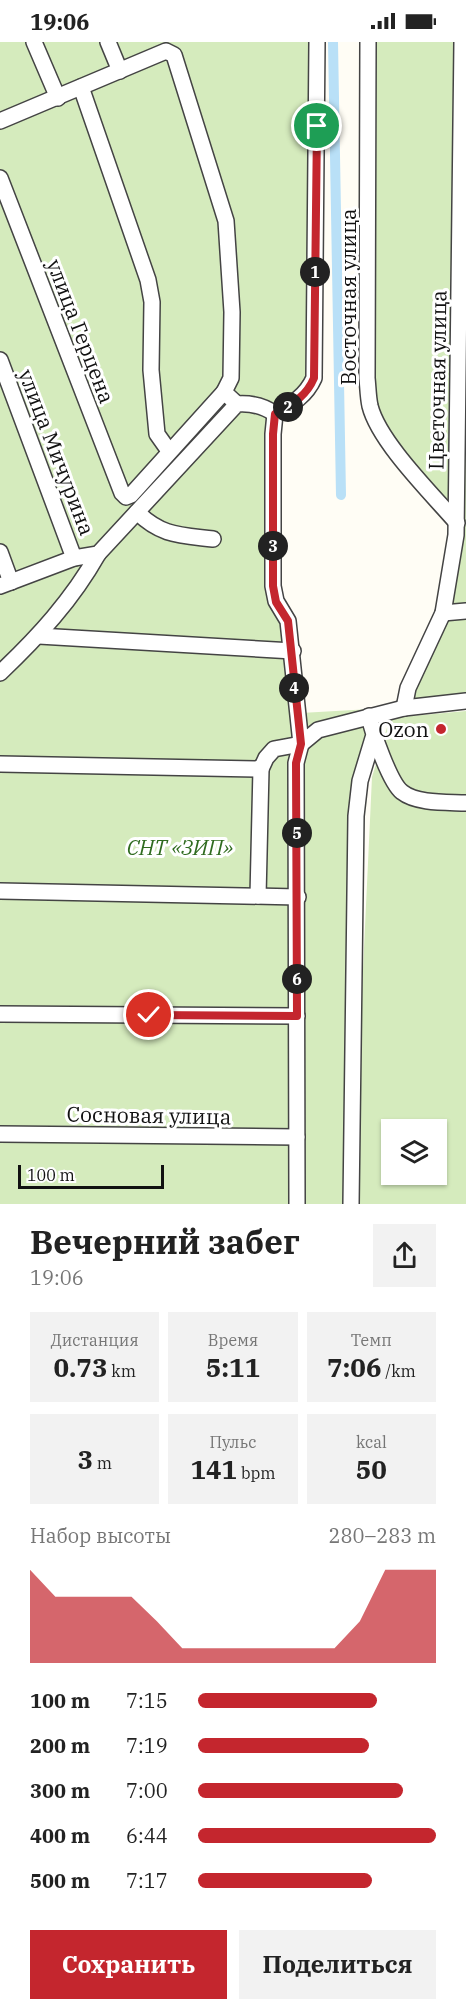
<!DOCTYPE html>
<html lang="ru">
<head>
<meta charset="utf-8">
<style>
	body { margin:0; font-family:"IBM Plex Serif",serif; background:#f2f2f2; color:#222; height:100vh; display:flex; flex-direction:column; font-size:22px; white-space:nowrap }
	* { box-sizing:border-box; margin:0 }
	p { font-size:20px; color:#767676 }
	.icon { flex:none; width:33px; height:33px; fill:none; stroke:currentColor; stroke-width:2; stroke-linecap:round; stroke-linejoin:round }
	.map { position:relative; height:1162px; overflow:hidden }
	.side { display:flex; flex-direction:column; background:#fff; flex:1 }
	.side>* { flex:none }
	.fabs { position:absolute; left:381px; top:1077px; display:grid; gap:12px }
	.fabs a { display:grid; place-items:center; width:66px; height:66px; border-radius:0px; background:#fff; box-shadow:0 2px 4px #0004; font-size:30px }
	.scale { position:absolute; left:18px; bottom:15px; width:146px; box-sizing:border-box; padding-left:6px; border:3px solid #111; border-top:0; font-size:16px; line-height:21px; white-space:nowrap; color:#111; -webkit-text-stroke:4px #fff; paint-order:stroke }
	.pin { position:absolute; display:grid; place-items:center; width:51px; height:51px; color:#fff; margin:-26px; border:3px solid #fff; border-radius:50%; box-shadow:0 2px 6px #0007 }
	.km { position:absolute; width:30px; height:30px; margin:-15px; border-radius:50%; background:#222; color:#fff; font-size:16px; line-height:30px; text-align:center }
	.round { display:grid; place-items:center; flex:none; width:63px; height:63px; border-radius:0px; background:#f2f2f2 }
	.headline { display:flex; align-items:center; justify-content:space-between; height:102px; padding:0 30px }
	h1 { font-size:33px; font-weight:700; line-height:45px }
	.metrics { display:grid; grid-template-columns:repeat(3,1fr); gap:9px; height:102px; padding:6px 30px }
	.metrics div { display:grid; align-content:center; border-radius:0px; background:#f2f2f2; text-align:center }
	.metrics b { font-size:26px; font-weight:700 }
	.metrics small { font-size:16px; font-weight:400 }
	.metrics p { font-size:16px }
	.chart { height:168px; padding:12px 30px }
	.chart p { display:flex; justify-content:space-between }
	.chart svg { width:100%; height:108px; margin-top:6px; fill:#c4262e; opacity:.7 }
	.action { display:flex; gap:12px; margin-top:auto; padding:12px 30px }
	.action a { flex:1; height:69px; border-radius:0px; background:#c4262e; color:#fff; font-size:24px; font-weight:700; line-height:69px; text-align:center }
	.action a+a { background:#f2f2f2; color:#222 }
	ul { padding:0 30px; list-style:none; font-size:20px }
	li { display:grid; grid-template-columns:96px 72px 1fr; align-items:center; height:45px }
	li i { height:15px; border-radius:8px; background:#c4262e }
	.status { display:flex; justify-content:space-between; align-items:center; height:42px; padding:0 30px; background:#fff; direction:ltr }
	.status svg { height:16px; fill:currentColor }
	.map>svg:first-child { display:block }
	.green { fill:#d5ebbd; fill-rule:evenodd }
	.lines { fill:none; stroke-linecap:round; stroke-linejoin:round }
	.canal { stroke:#b9e0f7; stroke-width:10 }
	.minor-casing { stroke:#444; stroke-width:18 }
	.minor { stroke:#fff; stroke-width:15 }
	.route-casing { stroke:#fff; stroke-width:12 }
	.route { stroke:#c4262e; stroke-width:8 }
	.poi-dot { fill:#c4262e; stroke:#fff; stroke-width:2 }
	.labels { text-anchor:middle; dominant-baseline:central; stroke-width:6; stroke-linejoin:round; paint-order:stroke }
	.street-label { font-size:21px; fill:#111; stroke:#fff }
	.poi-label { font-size:21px; fill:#111; stroke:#fff; text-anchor:end }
	.park-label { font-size:21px; font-style:italic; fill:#2f6b1f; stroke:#fff }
</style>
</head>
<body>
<div class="status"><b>19:06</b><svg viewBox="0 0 49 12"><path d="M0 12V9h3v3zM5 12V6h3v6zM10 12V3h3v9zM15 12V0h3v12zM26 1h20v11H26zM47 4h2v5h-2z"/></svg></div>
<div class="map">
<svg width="466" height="1162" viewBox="0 0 466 1162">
	<rect width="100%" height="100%" fill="#fffdf5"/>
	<!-- green -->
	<g class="green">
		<polygon points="0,0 322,0 319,345 280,376 280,556 301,671 388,666 386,679 366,730 360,785 353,1162 0,1162"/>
		<polygon points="368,0 466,0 466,659 404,666 443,571 456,493 370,364"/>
		<path d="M466,669V1162H358L360,992L372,735L390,676ZM392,1088H436V1132H392Z"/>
	</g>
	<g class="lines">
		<!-- canal -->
		<polyline class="canal" points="333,0 341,453"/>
		<defs>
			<g id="minor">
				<polyline points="34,0 58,56"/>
				<polyline points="108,0 120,29"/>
				<path d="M368,0L367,336C368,345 368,355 370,364C379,400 432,452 457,481"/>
				<polyline points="81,45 148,238 152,260 151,328 157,392 169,409"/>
				<polyline points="0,79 166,9 174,13 226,179 232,270 231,336 224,350 237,362"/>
				<polyline points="0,136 122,451 126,455 131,453 224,350"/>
				<polyline points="0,318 74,516"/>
				<path d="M137,470C161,494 180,493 213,497"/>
				<polyline points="0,510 11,540"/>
				<path d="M0,544L74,516L98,512L237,362C251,361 264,364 275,372"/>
				<polyline points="443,571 466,569"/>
				<polyline points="39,594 293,609"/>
				<path d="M0,631C38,595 72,558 98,512"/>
				<polyline points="404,666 408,646 443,571 456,493 462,0"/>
				<path d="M369,674C372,689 390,741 402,750C417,762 448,760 466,761"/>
				<polyline points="0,722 261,727 266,716 274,707 301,702 318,688 404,666 466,659"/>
				<polyline points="0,849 298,855"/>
				<polyline points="258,854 261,727"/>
				<polyline points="0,972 297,974"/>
				<polyline points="0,1092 297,1095"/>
				<path d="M297,1162L296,721L301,702L288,579L276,559L273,544V392L275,372C292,362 306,354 314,336L317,0"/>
				<polyline points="351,1162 356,774 360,739 373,696"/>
			</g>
		</defs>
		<!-- minor casing -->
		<use href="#minor" class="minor-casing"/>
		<!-- minor -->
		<use href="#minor" class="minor"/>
	</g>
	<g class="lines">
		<defs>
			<path id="route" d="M149,973L297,974L296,721L301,702L288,579L276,560L273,544V392L275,372C292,362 306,355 314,336L317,84"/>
		</defs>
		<!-- route casing -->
		<use href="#route" class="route-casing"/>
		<!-- route -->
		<use href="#route" class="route"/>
	</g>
	<!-- markers -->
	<circle class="poi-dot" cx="441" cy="687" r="6"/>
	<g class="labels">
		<!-- street labels -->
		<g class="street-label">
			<text transform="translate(348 255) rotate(-90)">Восточная улица</text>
			<text transform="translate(81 289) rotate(69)">улица Герцена</text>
			<text transform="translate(437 338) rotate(-89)">Цветочная улица</text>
			<text transform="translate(57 410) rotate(69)">улица Мичурина</text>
			<text transform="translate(149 1073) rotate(1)">Сосновая улица</text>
		</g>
		<!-- poi labels -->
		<g class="poi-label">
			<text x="429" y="687">Ozon</text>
		</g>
		<!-- park labels -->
		<g class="park-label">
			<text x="180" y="805">СНТ «ЗИП»</text>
		</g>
	</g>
</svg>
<div class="fabs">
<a><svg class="icon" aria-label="layers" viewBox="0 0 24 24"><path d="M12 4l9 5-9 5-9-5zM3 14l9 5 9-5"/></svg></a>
</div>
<div class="scale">100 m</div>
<div class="pin" style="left:317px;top:84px;background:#1e9e55"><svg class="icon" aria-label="arrive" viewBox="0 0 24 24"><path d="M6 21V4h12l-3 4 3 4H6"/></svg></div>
<div class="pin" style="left:149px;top:973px;background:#d93025"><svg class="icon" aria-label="check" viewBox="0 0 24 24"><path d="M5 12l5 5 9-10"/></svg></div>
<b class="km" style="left:315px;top:230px">1</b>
<b class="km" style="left:288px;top:365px">2</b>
<b class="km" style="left:273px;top:504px">3</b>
<b class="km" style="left:294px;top:646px">4</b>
<b class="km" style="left:297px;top:791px">5</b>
<b class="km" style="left:297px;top:937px">6</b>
</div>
<section class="side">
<div class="headline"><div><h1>Вечерний забег</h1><p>19:06</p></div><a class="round"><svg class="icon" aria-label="share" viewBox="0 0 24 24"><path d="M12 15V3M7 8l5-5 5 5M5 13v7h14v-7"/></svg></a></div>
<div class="metrics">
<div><p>Дистанция</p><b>0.73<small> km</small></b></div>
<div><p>Время</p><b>5:11</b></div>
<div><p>Темп</p><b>7:06<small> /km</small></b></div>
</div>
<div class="metrics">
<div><b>3<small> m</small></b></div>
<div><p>Пульс</p><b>141<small> bpm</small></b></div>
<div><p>kcal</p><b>50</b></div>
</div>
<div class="chart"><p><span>Набор высоты</span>280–283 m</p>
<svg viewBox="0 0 160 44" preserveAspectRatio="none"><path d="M0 44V6L10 17L20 17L30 17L40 17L50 27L60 38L70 38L80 38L90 38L100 38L110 38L120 38L130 27L140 6L150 6L160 6V44z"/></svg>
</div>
<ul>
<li><b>100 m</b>7:15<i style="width:75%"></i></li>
<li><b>200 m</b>7:19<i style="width:72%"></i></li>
<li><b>300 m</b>7:00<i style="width:86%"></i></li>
<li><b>400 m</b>6:44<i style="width:100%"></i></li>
<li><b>500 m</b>7:17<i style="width:73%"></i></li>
</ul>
<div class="action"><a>Сохранить</a><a>Поделиться</a></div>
</section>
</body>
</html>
